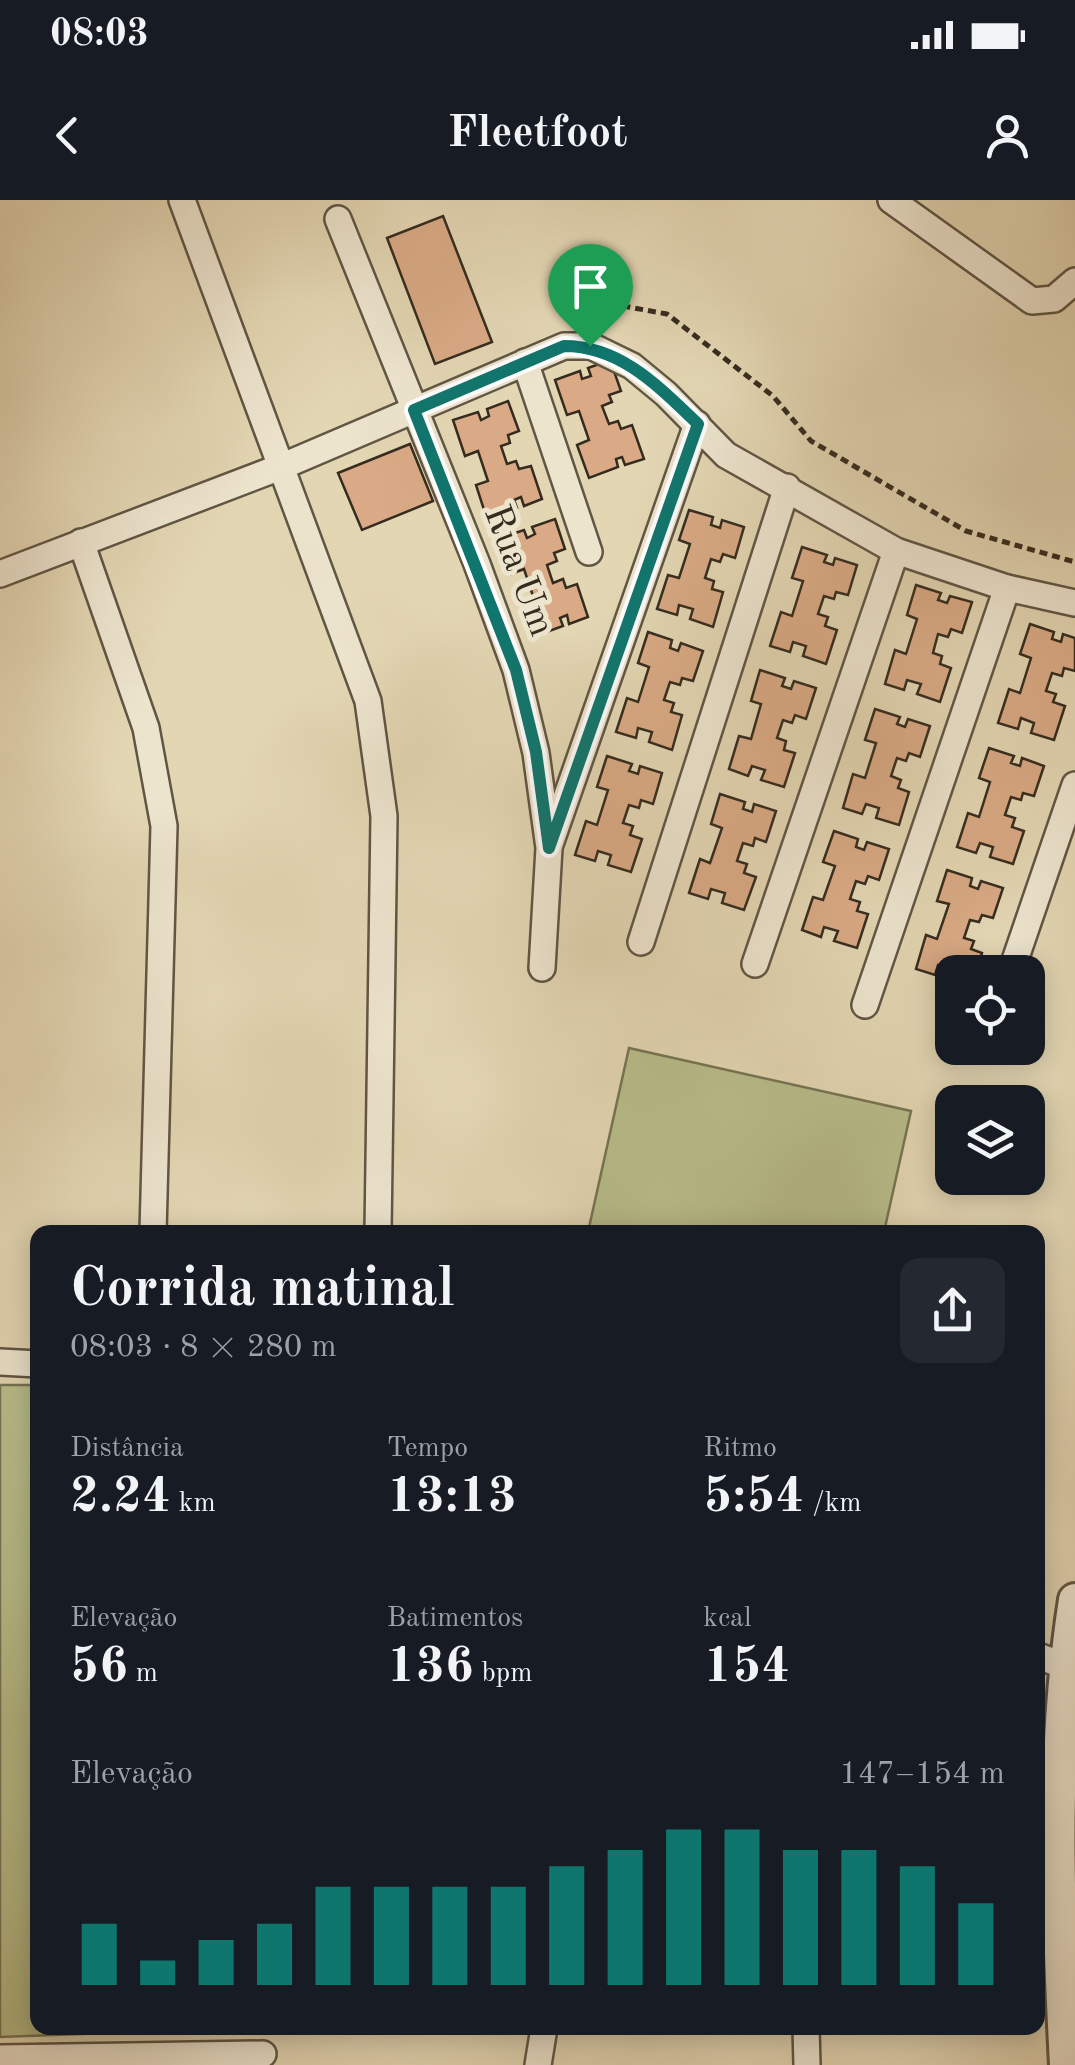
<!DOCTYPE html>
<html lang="pt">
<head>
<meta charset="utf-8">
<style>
	body { margin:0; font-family:"Old Standard TT",serif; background:#242831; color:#f1f3f6; height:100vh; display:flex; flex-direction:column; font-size:38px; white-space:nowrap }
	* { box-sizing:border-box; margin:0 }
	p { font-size:32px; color:#9ea1a6 }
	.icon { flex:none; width:55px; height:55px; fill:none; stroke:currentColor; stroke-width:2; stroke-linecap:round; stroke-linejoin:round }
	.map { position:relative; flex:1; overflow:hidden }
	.panel { position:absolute; left:30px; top:1025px; width:1015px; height:810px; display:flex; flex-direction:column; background:#171b24; border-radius:20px; box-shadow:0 5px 25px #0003 }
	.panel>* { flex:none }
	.buttons { position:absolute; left:935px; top:755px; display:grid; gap:20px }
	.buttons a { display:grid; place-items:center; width:110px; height:110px; border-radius:20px; background:#171b24; box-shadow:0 5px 25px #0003; font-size:50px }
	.pin { position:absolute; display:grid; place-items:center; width:85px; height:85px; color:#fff; margin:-102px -42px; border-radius:50% 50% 50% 0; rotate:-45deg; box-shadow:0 0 10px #0007 }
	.pin .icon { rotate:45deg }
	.round { display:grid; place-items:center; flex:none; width:105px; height:105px; border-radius:20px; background:#242831 }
	.headline { display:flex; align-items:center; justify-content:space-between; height:170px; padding:0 40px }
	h1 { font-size:55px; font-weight:600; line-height:75px }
	.figures { display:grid; grid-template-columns:repeat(3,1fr); gap:15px; height:170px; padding:10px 40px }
	.figures div { display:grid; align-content:center }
	.figures b { font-size:50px; font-weight:600 }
	.figures small { font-size:28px; font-weight:400 }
	.figures p { font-size:28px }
	.chart { height:280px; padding:20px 40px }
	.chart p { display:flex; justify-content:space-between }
	.chart svg { width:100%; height:180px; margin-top:10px; stroke:#0f766e; stroke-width:6 }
	.status { display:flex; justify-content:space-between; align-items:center; height:70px; padding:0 50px; background:#171b24; direction:ltr }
	.status svg { height:28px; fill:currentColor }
	header { display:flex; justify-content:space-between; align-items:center; height:130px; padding:0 40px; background:#171b24; font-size:45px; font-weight:600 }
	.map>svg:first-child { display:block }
	.green { fill:#b7bd8a; stroke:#767454; stroke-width:2.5 }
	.building { fill:#d9aa85; stroke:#352c1f; stroke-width:2.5 }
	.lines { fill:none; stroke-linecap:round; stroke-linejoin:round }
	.minor-casing { stroke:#605644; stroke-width:30 }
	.tertiary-casing { stroke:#605644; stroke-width:38 }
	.path { stroke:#352c1f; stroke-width:5; stroke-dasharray:8 5; stroke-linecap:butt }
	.minor { stroke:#ede4ce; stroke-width:25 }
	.tertiary { stroke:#ede4ce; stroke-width:32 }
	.route-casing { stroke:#fff; stroke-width:20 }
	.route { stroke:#0f766e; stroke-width:12 }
	.labels { text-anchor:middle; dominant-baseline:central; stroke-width:10; stroke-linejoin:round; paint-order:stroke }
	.street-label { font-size:38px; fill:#352c1f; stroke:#ede4ce }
</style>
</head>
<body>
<div class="status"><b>08:03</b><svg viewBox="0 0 49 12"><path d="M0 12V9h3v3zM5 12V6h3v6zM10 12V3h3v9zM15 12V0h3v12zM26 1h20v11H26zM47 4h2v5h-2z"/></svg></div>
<header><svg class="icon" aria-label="back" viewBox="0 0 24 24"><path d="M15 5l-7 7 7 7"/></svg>Fleetfoot<svg class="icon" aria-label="person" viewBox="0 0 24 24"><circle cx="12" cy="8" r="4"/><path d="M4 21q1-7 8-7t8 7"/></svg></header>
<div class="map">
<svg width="1075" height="1865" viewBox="0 0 1075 1865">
	<rect width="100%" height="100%" fill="#e3d6b3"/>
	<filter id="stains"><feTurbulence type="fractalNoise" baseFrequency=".002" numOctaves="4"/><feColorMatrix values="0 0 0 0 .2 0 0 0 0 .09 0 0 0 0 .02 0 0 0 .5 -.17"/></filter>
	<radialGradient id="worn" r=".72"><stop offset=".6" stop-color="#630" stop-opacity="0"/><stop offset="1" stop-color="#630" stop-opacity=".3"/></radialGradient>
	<!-- green -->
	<g class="green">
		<polygon points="629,848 911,911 884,1032 588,1032"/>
		<polygon points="0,1185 37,1185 38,1828 245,1828 0,1837"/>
	</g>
	<!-- building -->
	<g class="building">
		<polygon points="443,16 492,142 435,164 387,38"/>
		<polygon points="610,160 621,191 609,195 612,202 602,206 609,224 618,221 621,229 632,225 644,259 625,265 622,257 616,259 618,267 589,278 577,245 589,240 579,211 567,215 555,180 580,171 582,179 591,176 588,168"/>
		<polygon points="508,201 519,231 508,235 510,243 501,246 507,264 516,261 519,269 531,266 542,299 524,306 521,297 514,300 517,308 487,319 476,285 488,281 478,251 465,256 453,220 478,212 481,220 489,216 487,209"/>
		<polygon points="410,244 433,301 362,330 338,273"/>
		<polygon points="689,310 713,317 711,325 720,328 722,320 744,327 735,358 723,354 720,362 711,359 705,378 714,381 712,389 723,392 713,427 690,419 693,409 679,405 677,415 657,409 668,375 679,378 690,344 679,340"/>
		<polygon points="555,319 565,349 554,353 557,361 547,365 553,383 563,379 566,388 577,384 588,417 569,424 567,415 560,418 563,426 533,437 522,403 534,399 524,369 511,374 500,338 524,330 527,338 535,334 532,327"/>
		<polygon points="802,347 827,355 824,362 833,365 835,358 857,365 848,395 836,392 834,399 824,396 818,414 828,417 825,426 837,430 826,464 803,456 806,446 793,442 790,452 770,446 781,412 792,416 803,381 792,378"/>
		<polygon points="916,385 941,393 938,400 947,403 950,396 972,402 962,433 951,429 948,437 938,434 933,453 942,456 940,464 951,468 940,502 917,494 921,484 907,480 904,490 885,484 895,450 906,454 917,419 907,415"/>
		<polygon points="1030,424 1054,432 1052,439 1061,442 1063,434 1075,438 1075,471 1064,468 1062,476 1052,473 1046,491 1056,494 1053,502 1065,506 1054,540 1031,533 1034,523 1021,518 1018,529 998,523 1009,489 1020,493 1031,458 1020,454"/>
		<polygon points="648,432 672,440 670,448 678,451 681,443 703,451 693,481 682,478 680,485 670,482 664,500 674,503 671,512 682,515 672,550 649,542 652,532 638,528 636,538 616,532 627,498 638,502 649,467 638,463"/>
		<polygon points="760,470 785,478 782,486 791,489 794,481 816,488 806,519 795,515 792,523 783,520 777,538 786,541 784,550 795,553 784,587 761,580 765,570 752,566 748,576 729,569 739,536 751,539 761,504 751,501"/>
		<polygon points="875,509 900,517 897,524 905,527 908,519 930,526 920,557 909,553 906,561 897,558 891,576 901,580 898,588 909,592 899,625 876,618 879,608 866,604 862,614 843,608 853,574 865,578 876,543 865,540"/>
		<polygon points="989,548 1014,556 1011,563 1020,566 1022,558 1044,566 1034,596 1023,593 1021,600 1011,597 1005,615 1015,618 1012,627 1024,631 1013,664 990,657 993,647 980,643 976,653 957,647 968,613 979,617 990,582 979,578"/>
		<polygon points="607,556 632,564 629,571 638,574 640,566 662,573 653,604 641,600 639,608 629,605 623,623 633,626 630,635 642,639 631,672 608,665 611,655 598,651 595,661 575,655 586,621 597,625 608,590 597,587"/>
		<polygon points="720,594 745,602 743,609 752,612 754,604 776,611 766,642 755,638 753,646 743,643 737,661 747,664 744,673 756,677 744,710 722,703 725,693 711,689 708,699 689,693 700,659 710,663 722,628 711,624"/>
		<polygon points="834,631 858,639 856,647 864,650 867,642 889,649 879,680 868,676 865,684 856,681 850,699 860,702 857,711 868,714 857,748 834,741 838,731 824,727 821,737 802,730 813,697 823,700 835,666 823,662"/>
		<polygon points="947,670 972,678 970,686 978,689 981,681 1003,688 993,718 982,715 979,722 970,720 964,738 974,741 971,749 982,753 976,772 952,772 952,781 949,780 952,770 938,765 935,775 916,769 926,735 937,739 949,704 937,701"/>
	</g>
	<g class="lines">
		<defs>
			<g id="minor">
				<polyline points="182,0 368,501 384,616 378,1032"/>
				<polyline points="891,0 1032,101 1054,99 1075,81"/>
				<polyline points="338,19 477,364 516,470 536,553 549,648 542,768"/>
				<polyline points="525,162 589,352"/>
				<polyline points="81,342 146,528 164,626 153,1032"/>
				<polyline points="0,374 283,266 564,146 591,146 632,166 666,194 726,255 896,351 1007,388 1075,403"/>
				<polyline points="550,644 697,224"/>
				<polyline points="641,742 787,287"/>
				<polyline points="755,764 896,351"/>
				<polyline points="1011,772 1075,585"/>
				<polyline points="865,805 1007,388"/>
				<polyline points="0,1162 38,1164"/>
				<polyline points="1038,1456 1065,1466"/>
				<polyline points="806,1828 807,1865"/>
				<polyline points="0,1858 263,1854"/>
				<polyline points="538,1865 544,1828"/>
			</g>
			<path id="tertiary" d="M1066,1865C1058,1710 1051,1554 1075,1400"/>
		</defs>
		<!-- minor casing -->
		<use href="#minor" class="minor-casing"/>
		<!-- tertiary casing -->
		<use href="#tertiary" class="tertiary-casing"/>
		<!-- path -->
		<polyline class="path" points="601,121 623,106 667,114 773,196 811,241 966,331 1075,362"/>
		<!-- minor -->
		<use href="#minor" class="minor"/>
		<!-- tertiary -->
		<use href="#tertiary" class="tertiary"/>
	</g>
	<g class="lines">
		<defs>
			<path id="route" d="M564,146C621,146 659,187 698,224L549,648L536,552L516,470L414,210Z"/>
		</defs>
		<!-- route casing -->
		<use href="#route" class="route-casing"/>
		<!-- route -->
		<use href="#route" class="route"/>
	</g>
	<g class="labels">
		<!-- street labels -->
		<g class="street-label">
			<text transform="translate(518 371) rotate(69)">Rua Um</text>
		</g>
	</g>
	<rect width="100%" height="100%" filter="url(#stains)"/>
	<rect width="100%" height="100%" fill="url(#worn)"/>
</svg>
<div class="buttons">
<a><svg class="icon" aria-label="locate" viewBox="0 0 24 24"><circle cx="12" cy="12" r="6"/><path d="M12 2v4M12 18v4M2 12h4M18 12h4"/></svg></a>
<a><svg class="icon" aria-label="layers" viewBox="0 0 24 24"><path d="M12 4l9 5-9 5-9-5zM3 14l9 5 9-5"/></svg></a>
</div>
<div class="pin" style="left:590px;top:146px;background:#1e9e55"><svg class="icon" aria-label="arrive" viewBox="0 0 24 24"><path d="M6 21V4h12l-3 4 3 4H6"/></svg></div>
<section class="panel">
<div class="headline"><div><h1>Corrida matinal</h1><p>08:03 · 8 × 280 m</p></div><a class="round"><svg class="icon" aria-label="share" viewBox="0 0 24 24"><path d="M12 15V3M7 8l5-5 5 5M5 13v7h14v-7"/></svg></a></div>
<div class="figures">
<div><p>Distância</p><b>2.24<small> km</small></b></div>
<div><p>Tempo</p><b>13:13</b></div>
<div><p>Ritmo</p><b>5:54<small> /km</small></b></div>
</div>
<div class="figures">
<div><p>Elevação</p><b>56<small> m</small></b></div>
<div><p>Batimentos</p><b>136<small> bpm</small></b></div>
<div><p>kcal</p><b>154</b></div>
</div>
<div class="chart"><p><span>Elevação</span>147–154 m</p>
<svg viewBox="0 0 160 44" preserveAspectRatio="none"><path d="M5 44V29M15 44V38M25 44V33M35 44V29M45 44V20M55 44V20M65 44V20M75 44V20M85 44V15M95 44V11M105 44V6M115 44V6M125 44V11M135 44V11M145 44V15M155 44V24"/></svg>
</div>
</section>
</div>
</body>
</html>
